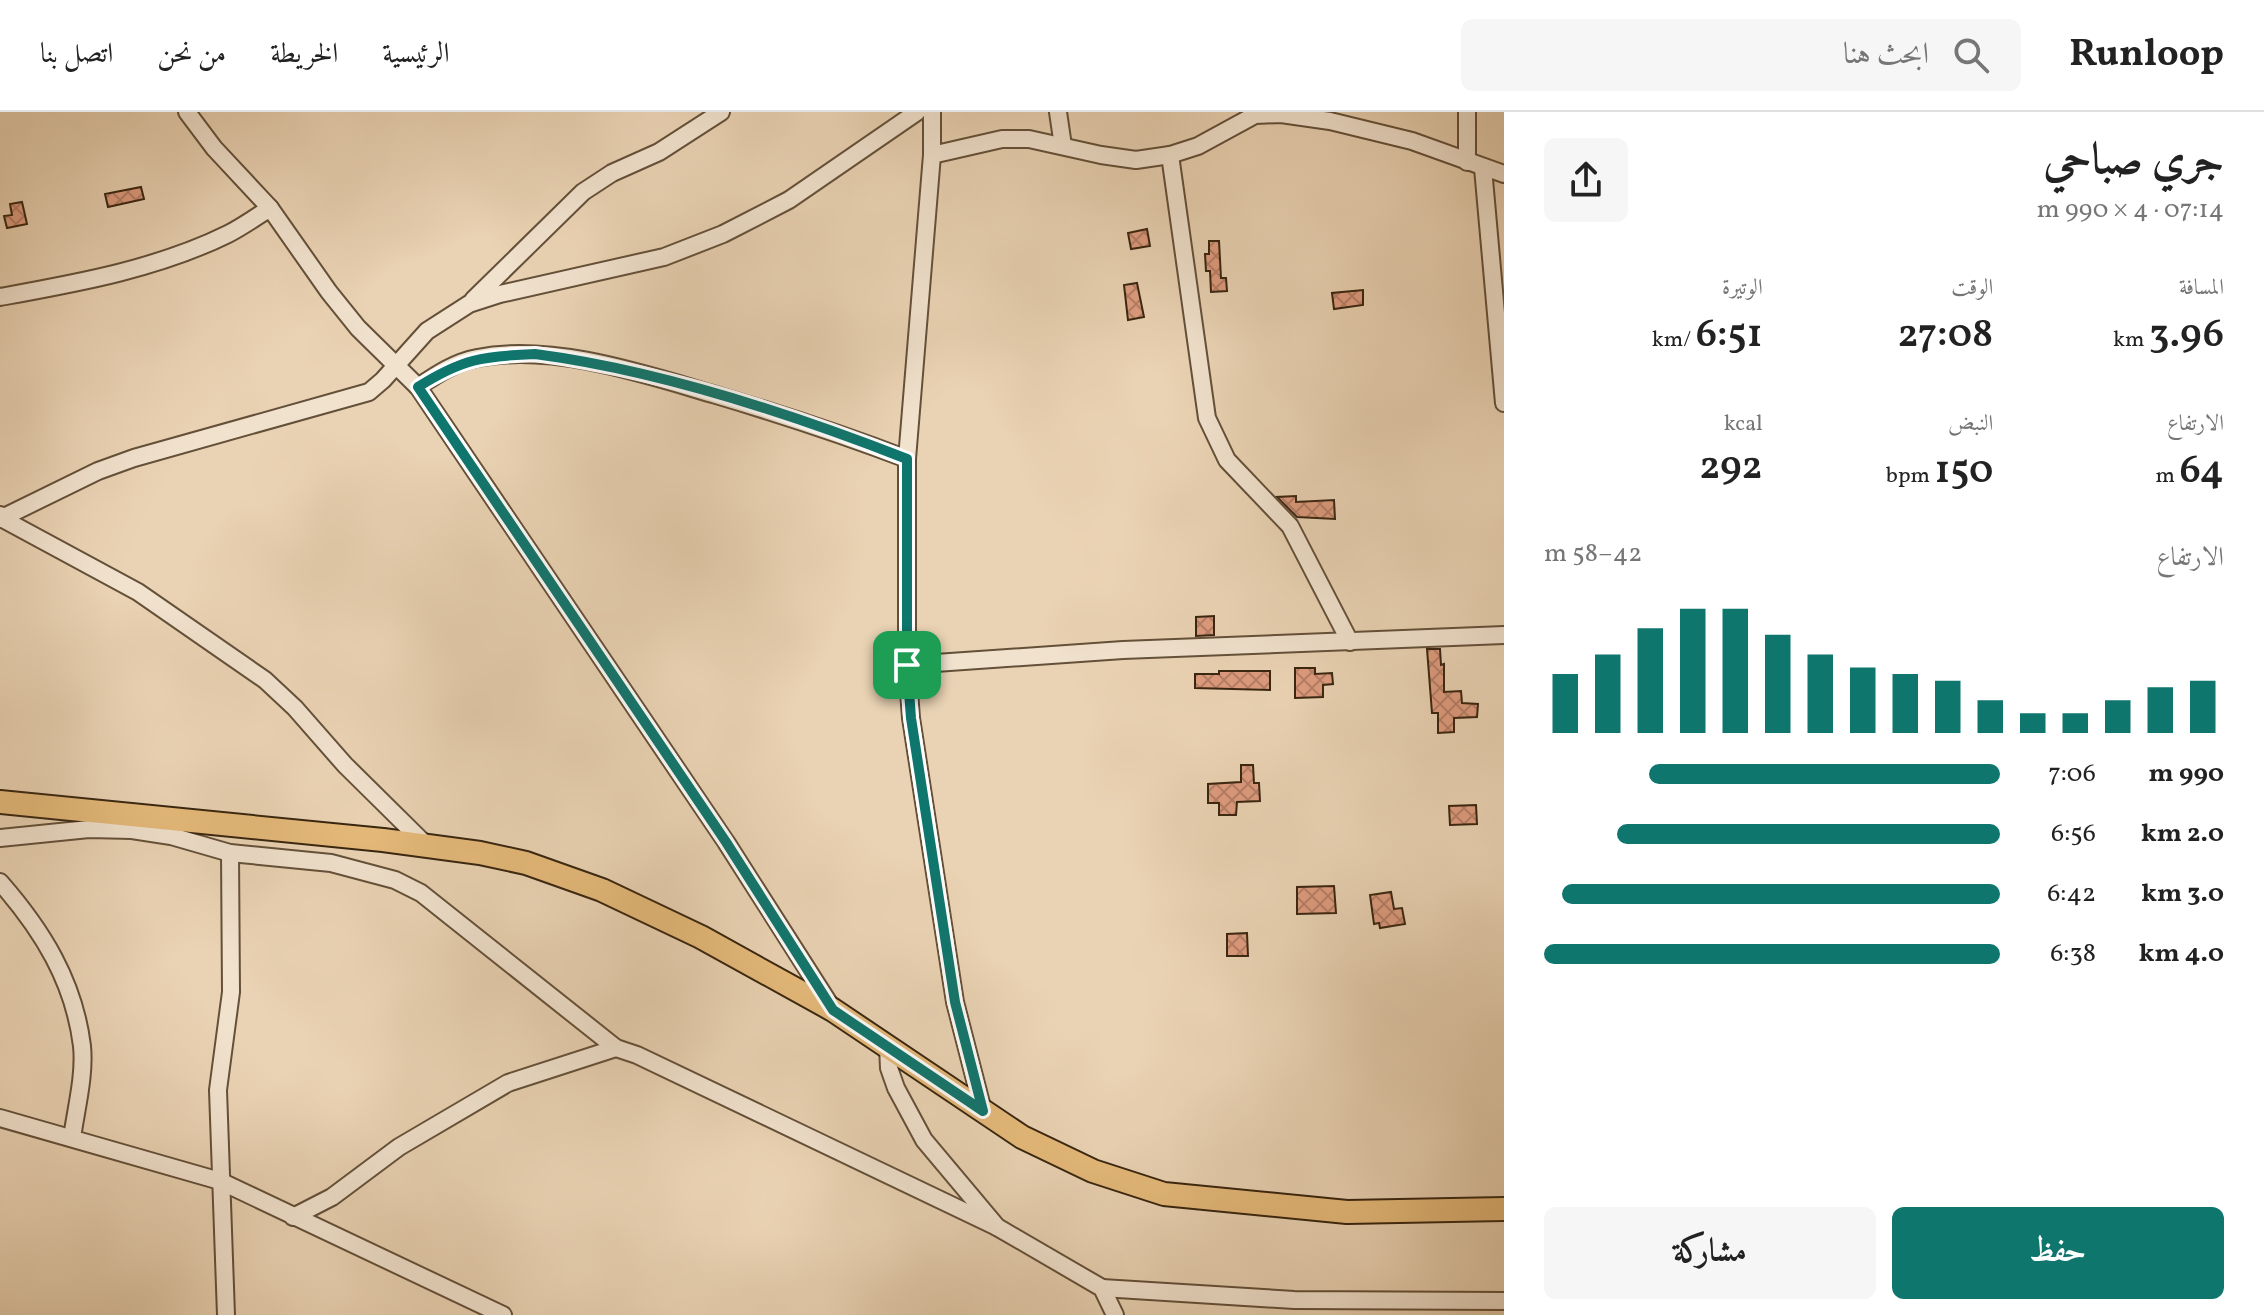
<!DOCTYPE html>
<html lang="ar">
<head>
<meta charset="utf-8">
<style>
	body { margin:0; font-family:Vollkorn,Amiri,serif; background:#f6f6f6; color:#222; direction:rtl; height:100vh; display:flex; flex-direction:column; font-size:30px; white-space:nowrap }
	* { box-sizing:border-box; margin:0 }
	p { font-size:26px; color:#767676 }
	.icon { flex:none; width:44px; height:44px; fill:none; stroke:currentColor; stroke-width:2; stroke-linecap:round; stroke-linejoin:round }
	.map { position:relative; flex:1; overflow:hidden; direction:ltr }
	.sheet { display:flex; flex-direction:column; background:#fff; width:760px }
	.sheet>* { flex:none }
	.pin { position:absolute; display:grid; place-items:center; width:68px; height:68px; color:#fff; margin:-34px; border-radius:16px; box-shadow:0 4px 12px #0006 }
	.round { display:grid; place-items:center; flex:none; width:84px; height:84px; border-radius:12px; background:#f6f6f6 }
	.overview { display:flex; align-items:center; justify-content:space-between; height:136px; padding:0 40px }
	h1 { font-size:44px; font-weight:600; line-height:60px }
	.figures { display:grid; grid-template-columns:repeat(3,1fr); gap:12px; height:136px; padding:8px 40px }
	.figures div { display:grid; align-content:center }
	.figures b { font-size:40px; font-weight:600 }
	.figures small { font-size:22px; font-weight:400 }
	.figures p { font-size:22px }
	.chart { height:224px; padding:16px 40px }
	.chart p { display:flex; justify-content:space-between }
	.chart svg { width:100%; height:144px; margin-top:8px; stroke:#0f766e; stroke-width:6 }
	.action { display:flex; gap:16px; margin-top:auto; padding:16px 40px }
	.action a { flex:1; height:92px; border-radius:12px; background:#0f766e; color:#fff; font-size:32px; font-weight:600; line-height:92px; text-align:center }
	.action a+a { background:#f6f6f6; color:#222 }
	ul { padding:0 40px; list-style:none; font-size:26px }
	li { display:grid; grid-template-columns:128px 96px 1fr; align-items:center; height:60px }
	li i { height:20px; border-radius:10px; background:#0f766e }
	header { display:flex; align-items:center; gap:48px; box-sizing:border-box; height:112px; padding:0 40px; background:#fff; border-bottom:2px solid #e0e0e0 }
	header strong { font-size:38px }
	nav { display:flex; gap:44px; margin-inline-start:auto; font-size:28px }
	.search { width:560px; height:72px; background:#f6f6f6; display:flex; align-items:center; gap:20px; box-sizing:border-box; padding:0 28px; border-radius:12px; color:#767676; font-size:30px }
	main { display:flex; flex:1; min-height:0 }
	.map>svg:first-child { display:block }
	.building { fill:url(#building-cross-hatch); stroke:#382510; stroke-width:2 }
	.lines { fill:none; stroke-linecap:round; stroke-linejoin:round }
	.minor-casing { stroke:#645039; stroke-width:20 }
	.major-casing { stroke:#382510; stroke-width:26 }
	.minor { stroke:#f1e2ce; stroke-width:16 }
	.major { stroke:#e5ba7a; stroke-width:22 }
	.route-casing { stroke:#fff; stroke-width:16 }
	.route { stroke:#0f766e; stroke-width:10 }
</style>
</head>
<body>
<header>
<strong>Runloop</strong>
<div class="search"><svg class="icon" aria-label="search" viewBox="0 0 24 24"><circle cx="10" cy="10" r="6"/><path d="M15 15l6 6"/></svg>ابحث هنا</div>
<nav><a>الرئيسية</a><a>الخريطة</a><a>من نحن</a><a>اتصل بنا</a></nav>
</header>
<main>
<section class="sheet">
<div class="overview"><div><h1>جري صباحي</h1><p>07:14 · 4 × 990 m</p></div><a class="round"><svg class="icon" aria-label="share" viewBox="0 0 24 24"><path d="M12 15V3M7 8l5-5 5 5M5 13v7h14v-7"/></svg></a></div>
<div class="figures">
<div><p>المسافة</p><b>3.96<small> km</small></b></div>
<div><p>الوقت</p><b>27:08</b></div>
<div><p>الوتيرة</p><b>6:51<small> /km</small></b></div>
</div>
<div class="figures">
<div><p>الارتفاع</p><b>64<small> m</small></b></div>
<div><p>النبض</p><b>150<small> bpm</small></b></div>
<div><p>kcal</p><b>292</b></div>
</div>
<div class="chart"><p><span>الارتفاع</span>42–58 m</p>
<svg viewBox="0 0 160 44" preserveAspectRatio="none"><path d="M5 44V26M15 44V20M25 44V12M35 44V6M45 44V6M55 44V14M65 44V20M75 44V24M85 44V26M95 44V28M105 44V34M115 44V38M125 44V38M135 44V34M145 44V30M155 44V28"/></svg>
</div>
<ul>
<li><b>990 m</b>7:06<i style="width:77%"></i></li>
<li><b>2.0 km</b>6:56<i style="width:84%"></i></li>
<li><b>3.0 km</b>6:42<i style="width:96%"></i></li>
<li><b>4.0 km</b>6:38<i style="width:100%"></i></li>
</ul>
<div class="action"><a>حفظ</a><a>مشاركة</a></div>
</section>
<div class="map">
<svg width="1504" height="1203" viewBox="0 0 1504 1203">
	<defs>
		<pattern id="building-cross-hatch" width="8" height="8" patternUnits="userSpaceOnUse" patternTransform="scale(2)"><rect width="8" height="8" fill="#df9c7f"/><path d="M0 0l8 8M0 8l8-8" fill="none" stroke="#b67f67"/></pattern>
	</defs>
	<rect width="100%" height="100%" fill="#ead3b4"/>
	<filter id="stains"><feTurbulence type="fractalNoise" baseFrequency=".0025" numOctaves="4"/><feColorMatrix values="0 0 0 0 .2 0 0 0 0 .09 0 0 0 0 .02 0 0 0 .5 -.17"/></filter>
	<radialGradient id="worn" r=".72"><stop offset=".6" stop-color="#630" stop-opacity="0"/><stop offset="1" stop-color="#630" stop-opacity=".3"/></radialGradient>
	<!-- building -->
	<g class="building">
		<polygon points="141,75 144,87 108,95 105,82"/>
		<polygon points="22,90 27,112 7,116 4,104 12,103 10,92"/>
		<polygon points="1147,117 1150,134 1131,137 1128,121"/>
		<polygon points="1209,129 1219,129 1221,166 1226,166 1227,179 1211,180 1210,159 1206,159 1205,142 1209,142"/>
		<polygon points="1137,171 1144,205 1128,208 1124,173"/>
		<polygon points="1363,178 1363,193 1334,197 1332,181"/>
		<polygon points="1296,384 1296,390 1334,388 1335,407 1297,405 1277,385"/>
		<polygon points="1214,504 1214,523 1196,524 1196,505"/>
		<polygon points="1427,537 1440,537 1441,553 1444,552 1444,580 1461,579 1462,591 1478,592 1477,605 1454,606 1454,620 1438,621 1438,601 1432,601"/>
		<polygon points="1295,556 1315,556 1315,562 1332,561 1333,572 1323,573 1323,585 1295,586"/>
		<polygon points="1219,559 1270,559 1270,578 1195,576 1195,562 1219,562"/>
		<polygon points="1241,653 1253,653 1254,671 1259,671 1260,689 1237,690 1236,703 1219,703 1219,691 1208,691 1208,672 1241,670"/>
		<polygon points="1476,693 1477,712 1450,713 1449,694"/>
		<polygon points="1334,774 1336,801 1297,802 1297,775"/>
		<polygon points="1391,780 1394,797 1402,796 1405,812 1380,816 1379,811 1374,812 1370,783"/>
		<polygon points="1247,821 1248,844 1227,844 1227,822"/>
	</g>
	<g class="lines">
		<defs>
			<g id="minor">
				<polyline points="187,0 214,36 270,96 329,180 358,216 418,275 726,730 832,896"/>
				<polyline points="932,0 932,43 907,347 907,553 911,606 955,890 983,999"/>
				<polyline points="1058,0 1063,34"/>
				<polyline points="1467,0 1467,50"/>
				<polyline points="932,43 1002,27 1029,27 1101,43 1136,48 1170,43 1198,34 1255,3 1281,2 1330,9 1412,29 1504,62"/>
				<polyline points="1170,43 1207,306 1227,348 1290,414 1350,530"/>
				<polyline points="1483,56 1504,291"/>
				<path d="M0,185C77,171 157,157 228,122C242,115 256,105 270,96"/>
				<polyline points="473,188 583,80 612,61 659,40 721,0"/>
				<path d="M418,275C436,263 455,250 477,246C553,231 644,262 716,283C780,302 844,323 907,347"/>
				<polyline points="0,403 1,406 138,480 265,568 295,596 345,653 427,734"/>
				<polyline points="0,407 98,359 134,346 369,280 383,268 427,219 469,192 500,182 664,145 723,122 789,88 917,0"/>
				<polyline points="907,553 1123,538 1504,523"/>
				<polyline points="0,726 89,717 132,718 171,724 230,741 331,751 395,768 421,781 616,936 637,943 997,1115"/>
				<path d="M0,770C42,818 74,869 82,934C85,963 76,997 72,1026"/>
				<polyline points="888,935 889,956 896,976 924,1028 997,1115 1102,1176 1115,1203"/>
				<polyline points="0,1006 220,1069 503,1203"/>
				<polyline points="293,1105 332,1085 399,1035 508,971 616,936"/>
				<polyline points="1102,1176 1294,1188 1504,1189"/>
				<polyline points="226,1203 218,978 231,880 230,741"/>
			</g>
			<polyline id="major" points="0,690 383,728 480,741 526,751 602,778 701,825 833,898 1022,1025 1093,1059 1164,1082 1347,1100 1504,1097"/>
		</defs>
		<!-- minor casing -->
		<use href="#minor" class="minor-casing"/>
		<!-- major casing -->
		<use href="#major" class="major-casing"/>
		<!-- minor -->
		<use href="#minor" class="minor"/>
		<!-- major -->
		<use href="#major" class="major"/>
	</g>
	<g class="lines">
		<defs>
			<path id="route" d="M535,242C658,258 792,302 907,347V553L911,606L955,890L983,999L833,898L726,730L418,275C462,247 483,244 535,242Z"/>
		</defs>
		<!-- route casing -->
		<use href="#route" class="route-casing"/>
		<!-- route -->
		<use href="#route" class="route"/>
	</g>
	<rect width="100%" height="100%" filter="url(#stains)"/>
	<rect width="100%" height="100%" fill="url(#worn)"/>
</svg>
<div class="pin" style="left:907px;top:553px;background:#1e9e55"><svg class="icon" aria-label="arrive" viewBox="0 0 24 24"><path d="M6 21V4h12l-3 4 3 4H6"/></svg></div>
</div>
</main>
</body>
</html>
